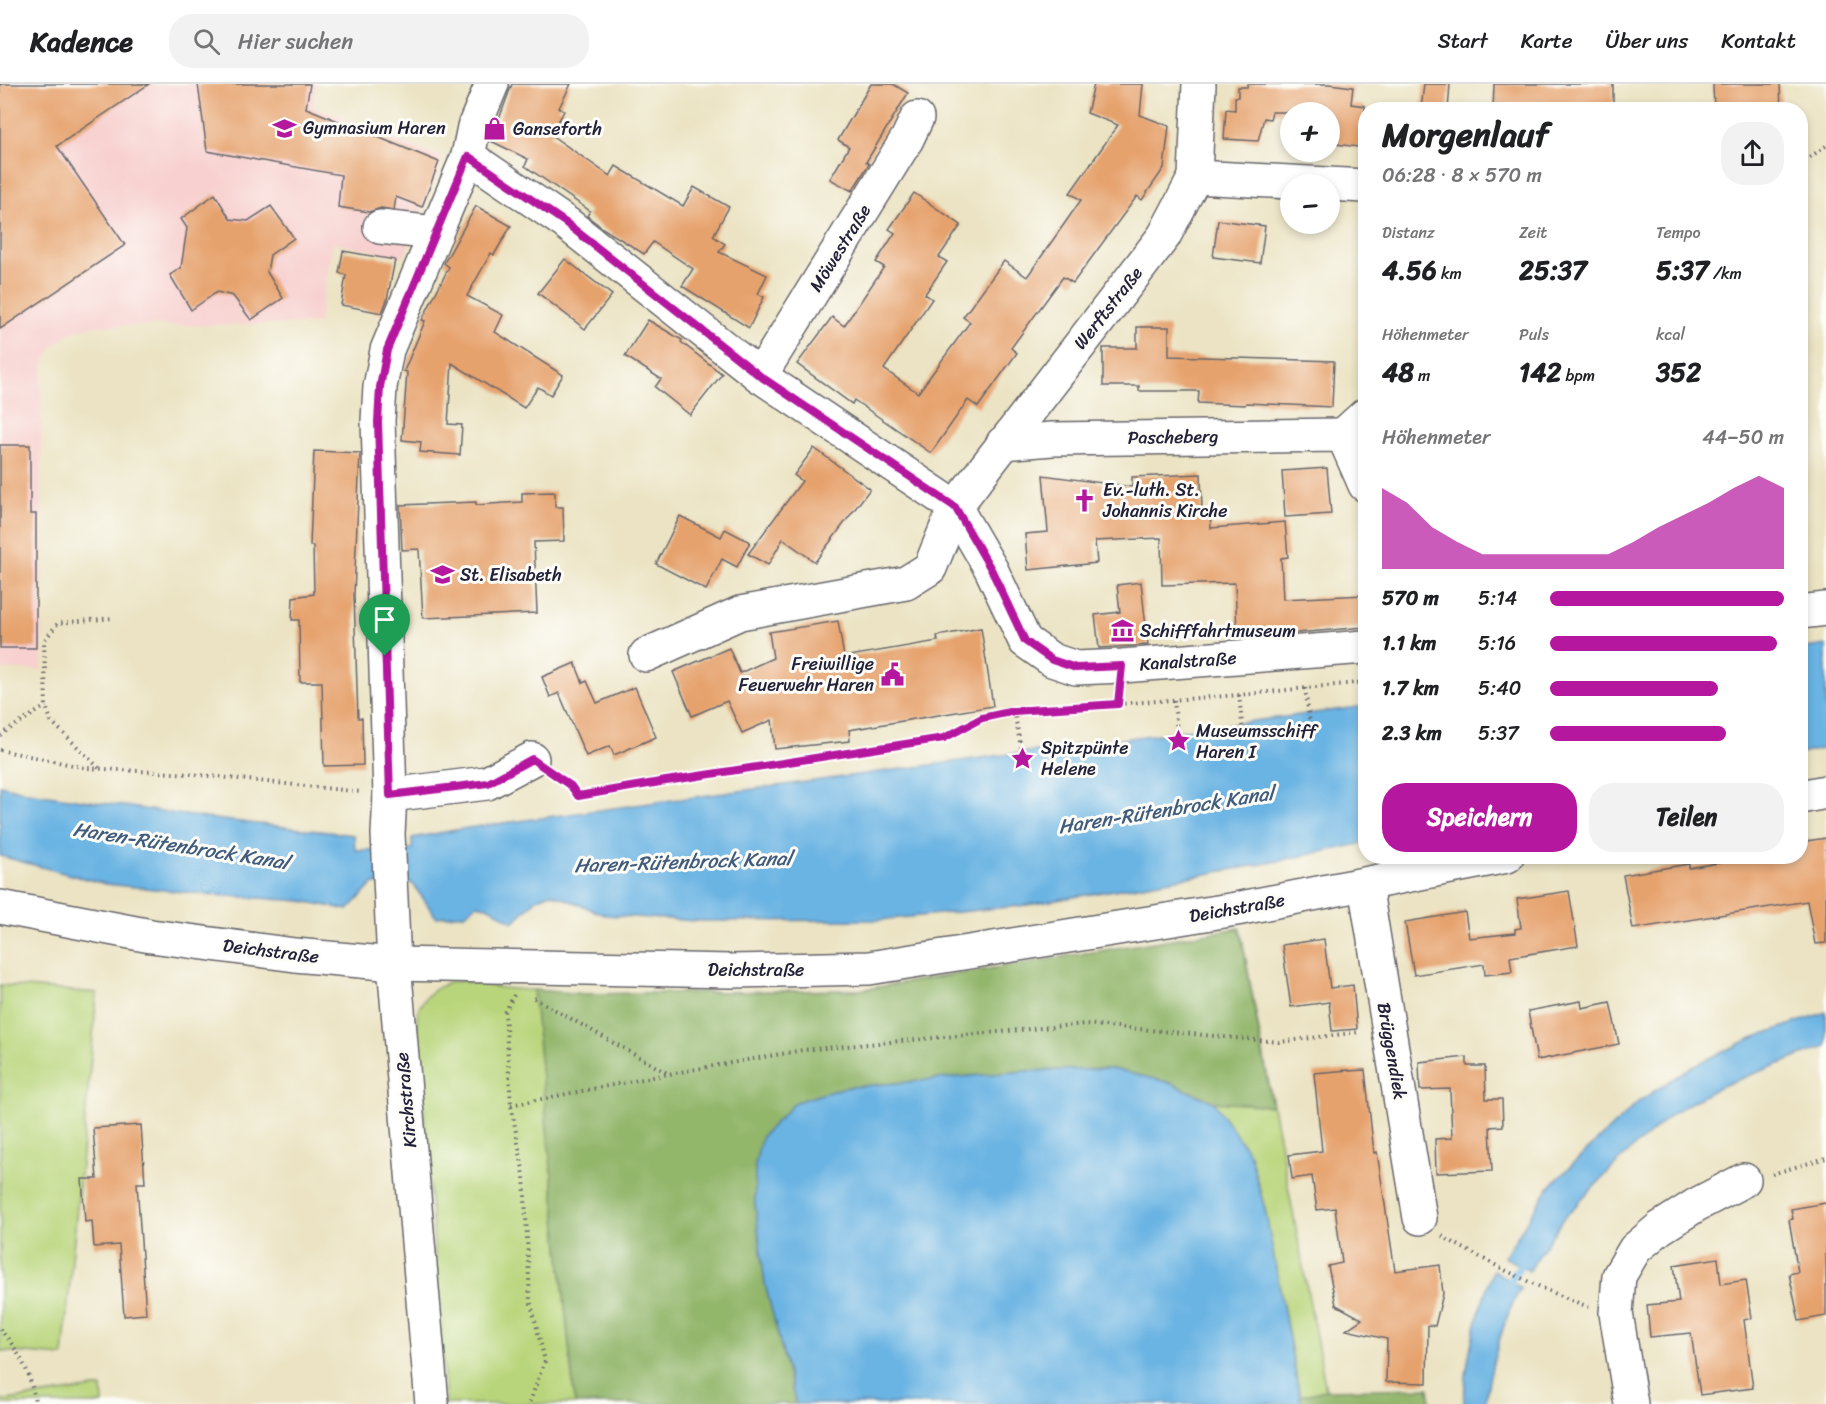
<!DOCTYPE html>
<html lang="de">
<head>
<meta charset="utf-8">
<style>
	body { margin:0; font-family:Sriracha,sans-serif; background:#f2f2f2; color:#202124; height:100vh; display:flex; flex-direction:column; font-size:22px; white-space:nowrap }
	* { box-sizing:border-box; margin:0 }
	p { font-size:20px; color:#757577 }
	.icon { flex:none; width:33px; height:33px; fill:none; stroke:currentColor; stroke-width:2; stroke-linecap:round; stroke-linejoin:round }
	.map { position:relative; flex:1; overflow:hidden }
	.panel { position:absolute; left:1358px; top:18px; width:450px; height:762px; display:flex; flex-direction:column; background:#fff; border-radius:24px; box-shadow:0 3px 9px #0003 }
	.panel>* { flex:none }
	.buttons { position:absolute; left:1280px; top:18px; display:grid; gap:12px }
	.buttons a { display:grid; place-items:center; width:60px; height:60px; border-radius:50%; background:#fff; box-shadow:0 3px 9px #0003; font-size:30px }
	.pin { position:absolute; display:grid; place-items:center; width:51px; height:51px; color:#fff; margin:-62px -26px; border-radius:50% 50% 50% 0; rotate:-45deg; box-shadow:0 0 6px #0007 }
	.pin .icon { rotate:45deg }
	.round { display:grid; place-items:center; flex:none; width:63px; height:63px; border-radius:24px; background:#f2f2f2 }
	.head { display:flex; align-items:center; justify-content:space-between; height:102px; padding:0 24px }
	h1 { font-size:33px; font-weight:700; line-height:45px }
	.figures { display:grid; grid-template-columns:repeat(3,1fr); gap:9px; height:102px; padding:6px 24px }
	.figures div { display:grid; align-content:center }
	.figures b { font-size:26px; font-weight:700 }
	.figures small { font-size:16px; font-weight:400 }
	.figures p { font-size:16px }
	.chart { height:168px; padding:12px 24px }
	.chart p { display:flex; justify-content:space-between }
	.chart svg { width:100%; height:108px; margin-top:6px; fill:#b5179e; opacity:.7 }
	.primary-button { display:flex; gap:12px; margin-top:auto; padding:12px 24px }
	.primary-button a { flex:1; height:69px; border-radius:24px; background:#b5179e; color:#fff; font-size:24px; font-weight:700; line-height:69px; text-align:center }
	.primary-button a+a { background:#f2f2f2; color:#202124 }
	ul { padding:0 24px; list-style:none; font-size:20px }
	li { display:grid; grid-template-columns:96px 72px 1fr; align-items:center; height:45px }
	li i { height:15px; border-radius:8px; background:#b5179e }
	header { display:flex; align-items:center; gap:36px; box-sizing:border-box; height:84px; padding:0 30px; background:#fff; border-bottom:2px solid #e0e0e0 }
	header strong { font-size:28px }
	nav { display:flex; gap:33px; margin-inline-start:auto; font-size:21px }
	.search { width:420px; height:54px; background:#f2f2f2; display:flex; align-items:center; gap:15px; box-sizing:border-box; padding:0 21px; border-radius:24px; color:#757577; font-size:22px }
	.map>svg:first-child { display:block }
	.built { fill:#f7d0cf }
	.green { fill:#b9d57b; stroke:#6e7c5b; stroke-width:1.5 }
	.forest { fill:#92b66b; stroke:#5a6c53; stroke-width:1.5 }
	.water { fill:#6ab4e3; stroke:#466b8f; stroke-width:1.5 }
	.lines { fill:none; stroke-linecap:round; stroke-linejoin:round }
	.stream { stroke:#6ab4e3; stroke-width:8 }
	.building { fill:#e6a26d }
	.minor-casing { stroke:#68666b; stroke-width:36 }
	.path { stroke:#68666b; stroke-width:4; stroke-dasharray:1.5 4.5; stroke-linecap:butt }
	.minor { stroke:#fff; stroke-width:33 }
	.route-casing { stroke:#fff; stroke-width:12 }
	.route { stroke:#b5179e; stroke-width:8 }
	.labels { text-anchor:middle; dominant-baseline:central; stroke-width:6; stroke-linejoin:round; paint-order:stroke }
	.poi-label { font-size:18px; fill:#22223b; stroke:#fdfcf7; text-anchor:start }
	.street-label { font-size:18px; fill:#22223b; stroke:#fdfcf7 }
	.water-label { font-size:20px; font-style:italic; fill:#3f5c7e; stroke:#fdfcf7 }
</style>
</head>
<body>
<header>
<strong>Kadence</strong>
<div class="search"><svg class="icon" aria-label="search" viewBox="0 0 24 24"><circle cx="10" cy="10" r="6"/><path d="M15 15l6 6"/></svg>Hier suchen</div>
<nav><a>Start</a><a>Karte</a><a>Über uns</a><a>Kontakt</a></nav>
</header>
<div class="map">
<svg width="1826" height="1320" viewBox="0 0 1826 1320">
	<rect width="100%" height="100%" fill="#fdfcf7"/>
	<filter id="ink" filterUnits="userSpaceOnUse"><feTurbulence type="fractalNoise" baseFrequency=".0167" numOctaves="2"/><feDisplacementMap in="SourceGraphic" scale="12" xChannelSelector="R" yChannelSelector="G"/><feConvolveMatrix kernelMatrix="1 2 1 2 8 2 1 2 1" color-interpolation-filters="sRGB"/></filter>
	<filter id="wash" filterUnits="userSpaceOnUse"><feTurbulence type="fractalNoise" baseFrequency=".008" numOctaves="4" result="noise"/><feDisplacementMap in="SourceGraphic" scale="24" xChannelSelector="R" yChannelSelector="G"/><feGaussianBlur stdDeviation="1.35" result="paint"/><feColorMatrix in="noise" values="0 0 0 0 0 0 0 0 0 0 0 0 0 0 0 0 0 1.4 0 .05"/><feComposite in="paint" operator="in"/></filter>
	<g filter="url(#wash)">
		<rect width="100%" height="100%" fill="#ebe3c3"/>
		<!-- built -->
		<polygon class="built" points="0,0 316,0 313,22 443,74 404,173 333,159 318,240 93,242 71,248 52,264 45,277 41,295 42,586 0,586"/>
		<!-- green -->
		<g class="green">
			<polygon points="1240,844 1326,1306 1300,1312 1265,1125 1250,1071 552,1094 575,1320 446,1320 417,935 419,924 426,913 436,905 448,898 462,897 501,904 586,910 860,906"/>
			<polygon points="0,901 97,909 63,1272 0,1267"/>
			<polygon points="102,1303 103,1320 0,1320 0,1317"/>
		</g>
		<!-- forest -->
		<g class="forest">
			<polygon points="1240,844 1272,1022 1214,1018 1167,998 1112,985 1026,987 842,1004 796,1018 755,1120 765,1200 796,1320 575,1320 533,906 586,910 860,906"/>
			<polygon points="1429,1304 1431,1320 1301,1320 1300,1312 1326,1306"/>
		</g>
		<!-- water -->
		<g class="water">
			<polygon points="1826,561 1826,664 1800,670 1800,565"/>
			<polygon points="1365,622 1365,759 1263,780 1028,821 880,836 696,837 605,831 551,809 537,815 513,838 491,824 477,820 465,830 436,833 412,799 373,800 348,826 302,817 213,811 105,800 0,772 0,701 28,708 198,733 354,751 355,766 412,765 412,754 467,744"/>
			<polygon points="1826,928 1826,962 1717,1004 1674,1028 1622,1074 1562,1136 1529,1187 1504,1173 1549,1103 1639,1017 1693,982 1752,954"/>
			<polygon points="1112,985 1167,998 1214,1018 1250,1071 1265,1125 1301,1320 796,1320 765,1200 755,1120 755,1080 762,1052 796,1018 842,1004 1026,987"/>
			<path d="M1493,1186L1521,1204C1504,1231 1489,1288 1485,1320H1464C1465,1274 1477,1229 1493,1186Z"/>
		</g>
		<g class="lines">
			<!-- stream -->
			<polyline class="stream" points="1504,1207 1525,1174"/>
		</g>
		<g id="blocks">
			<!-- building -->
			<g class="building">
				<polygon points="0,0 149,0 57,62 125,161 0,245"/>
				<polygon points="198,0 310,0 306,24 439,78 422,123 396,113 394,126 381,124 369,128 338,123 341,91 207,67"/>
				<polygon points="512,0 571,0 559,24 564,27 551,51 610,92 616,82 683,122 694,103 729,123 713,152 725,160 719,168 767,191 758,210 764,213 749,244 682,202 693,185 653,158 644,170 604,145 587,132 590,127 525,82 528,75 491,57"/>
				<polygon points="871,0 893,0 908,9 866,78 869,80 852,107 830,95 849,63 838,56"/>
				<polygon points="1094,0 1143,0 1140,31 1169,42 1164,84 1142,116 1137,112 1073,199 1063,193 1011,264 1017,269 978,323 968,316 931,369 854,316 852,320 797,280 832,233 844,242 884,183 876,178 895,149 889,145 914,109 961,141 939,173 947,178 925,210 932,215 884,285 918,309 970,238 963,233 1004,177 1027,193 1081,116 1070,109 1118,41 1087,29"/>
				<polygon points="1248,0 1329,0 1353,3 1351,20 1365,22 1365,64 1329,59 1329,28 1272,28 1270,35 1264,34 1258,57 1224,55 1226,25 1235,26 1235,13 1238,13 1238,3 1247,3"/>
				<polygon points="1424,0 1450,0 1448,26 1421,26"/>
				<polygon points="1494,0 1613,0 1613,26 1493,26"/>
				<polygon points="1713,0 1780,0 1781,26 1714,26"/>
				<polygon points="215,110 230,135 248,137 271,122 294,154 270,171 267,188 283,214 251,236 233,212 217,208 191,226 170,191 181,184 187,144 181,135"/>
				<polygon points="476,122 511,142 494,171 491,169 467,212 503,231 495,248 563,291 551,311 538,303 524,324 452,279 448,340 462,341 460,371 420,368 421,358 402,356 407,288 404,287 425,237 422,236 449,183 444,179"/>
				<polygon points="1218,136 1265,142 1260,179 1213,173"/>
				<polygon points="343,167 395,176 387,216 382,229 341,221 346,191 339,189"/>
				<polygon points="565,175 612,211 585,245 538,209"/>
				<polygon points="648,236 682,256 681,258 722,290 690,331 655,303 661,295 625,272"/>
				<polygon points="1137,243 1169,243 1169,272 1334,277 1332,323 1246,319 1245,321 1198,319 1199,307 1139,307 1139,302 1103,302 1103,264 1137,264"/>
				<polygon points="0,361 30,361 30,430 36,430 36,564 0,564"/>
				<polygon points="814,364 870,405 815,478 783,455 768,481 748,470 802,397 794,391"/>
				<polygon points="314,367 360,369 354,511 358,634 362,634 363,681 324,682 322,598 300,598 299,536 292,536 293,513 314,510 313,462 310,462"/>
				<polygon points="1327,384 1331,430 1285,433 1282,387"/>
				<polygon points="1201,390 1202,428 1210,428 1211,444 1285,438 1288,473 1281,474 1283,515 1365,511 1365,543 1285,550 1251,552 1251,548 1237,549 1235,499 1162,501 1161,454 1095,457 1097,479 1028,486 1025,450 1048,448 1043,391 1132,403 1132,393"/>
				<polygon points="555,408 555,423 563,423 564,457 534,458 537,529 423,534 419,465 402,466 400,421 476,418 476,421 522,418 522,409"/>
				<polygon points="680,432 721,453 725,445 750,458 737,483 722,475 706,506 656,480"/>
				<polygon points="1141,498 1148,561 1099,564 1095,531 1120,528 1117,501"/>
				<polygon points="838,537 844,573 938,557 937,552 981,544 993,622 849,646 850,657 775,665 772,636 742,649 727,617 692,632 673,588 729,564 740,589 773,574 769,548"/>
				<polygon points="575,579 583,599 587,597 597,619 635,603 656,653 614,671 610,662 586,672 559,609 550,613 542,593"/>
				<polygon points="1826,754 1826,859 1815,860 1807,817 1633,845 1623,791 1689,780 1689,784 1757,772 1800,772 1800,758"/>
				<polygon points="1569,807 1578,862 1510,873 1512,888 1485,891 1484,880 1414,891 1405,838 1465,828 1469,854 1515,849 1515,845 1521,844 1517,815"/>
				<polygon points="1324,855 1330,904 1353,901 1357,945 1332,947 1329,918 1291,923 1282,861"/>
				<polygon points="1581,917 1582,924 1610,918 1619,960 1537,976 1528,927"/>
				<polygon points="1467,973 1467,982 1485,982 1486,1015 1502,1015 1503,1042 1490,1043 1492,1087 1436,1089 1435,1055 1452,1054 1450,1005 1420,1006 1419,978"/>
				<polygon points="1349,986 1349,987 1365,986 1374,1069 1377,1068 1395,1187 1440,1181 1443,1210 1435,1242 1428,1241 1427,1299 1386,1298 1387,1255 1346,1246 1362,1235 1336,1221 1328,1182 1342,1179 1335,1124 1317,1126 1312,1092 1292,1095 1289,1071 1322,1067 1314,989"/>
				<polygon points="141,1041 145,1099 137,1099 146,1230 124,1232 119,1161 94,1163 92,1137 85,1138 82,1095 97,1095 93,1044"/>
				<polygon points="1826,1119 1826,1232 1799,1237 1789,1190 1798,1188 1789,1136 1793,1135 1791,1125"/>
				<polygon points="1718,1174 1721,1200 1746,1196 1752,1234 1744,1236 1753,1304 1700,1311 1691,1249 1650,1253 1647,1221 1679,1218 1674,1181"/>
			</g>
		</g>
	</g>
	<g filter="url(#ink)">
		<use href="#blocks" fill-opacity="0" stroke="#68666b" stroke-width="1.5"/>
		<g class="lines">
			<defs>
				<g id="minor">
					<polyline points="468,72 566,139 760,292 955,423 991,485 1025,557 1052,576 1076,584 1122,582 1365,563"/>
					<polyline points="1195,93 1365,102"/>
					<polyline points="380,143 436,149"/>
					<polyline points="760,292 907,55 917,34"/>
					<polyline points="1343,351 1365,331"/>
					<polyline points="1003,359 1052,355 1343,351 1365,401"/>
					<polyline points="1800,528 1826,525"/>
					<polyline points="646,571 740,529 906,499 930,484 955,423 1164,152 1195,93 1199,0"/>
					<polyline points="390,711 487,699 532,675"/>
					<polyline points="1800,713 1826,708"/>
					<polyline points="1365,801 1420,1134"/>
					<polyline points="0,823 151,852 295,871 394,880 731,887 869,884 1236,825 1507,772"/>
					<polyline points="432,1320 394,880 388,750 390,711 378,337 380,303 387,266 468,72 474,43 492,0"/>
					<polyline points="1631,1320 1616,1229 1619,1192 1635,1165 1660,1144 1696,1121 1744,1096"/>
				</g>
			</defs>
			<!-- minor casing -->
			<use href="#minor" class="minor-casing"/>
			<!-- path -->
			<g class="path">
				<polyline points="1800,80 1826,62"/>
				<polyline points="1305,604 1311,647"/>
				<polyline points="1239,611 1243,649"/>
				<polyline points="1174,616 1178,657"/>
				<polyline points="1118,620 1239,611 1365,598"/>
				<polyline points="1014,627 1023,674"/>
				<polyline points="0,651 46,622"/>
				<polyline points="0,666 87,684 191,690 362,708"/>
				<polyline points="99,684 51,637 46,622 44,557 58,539 113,534"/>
				<polyline points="555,691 571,702 578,712 666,697 944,654 982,634 1014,627 1118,620 1119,610"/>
				<polyline points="514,911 505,928 511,1021 524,1091 530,1216 545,1277 529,1320"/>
				<polyline points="534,914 669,990 803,966 1085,940 1279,958 1360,948"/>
				<polyline points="511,1021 668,990"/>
				<polyline points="1772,1090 1826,1074"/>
				<path d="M1442,1152C1489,1179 1538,1204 1589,1223"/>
				<path d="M0,1245C18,1266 33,1292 35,1320"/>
			</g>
			<!-- minor -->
			<use href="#minor" class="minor"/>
		</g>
	</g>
	<g class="lines" filter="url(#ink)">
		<defs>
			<polygon id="route" points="468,72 566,139 760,292 955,423 991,485 1025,557 1052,576 1076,584 1122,582 1118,620 1014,627 982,634 944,654 666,697 578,712 571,702 532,675 488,699 390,711 378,338 380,303 387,266"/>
		</defs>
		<!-- route casing -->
		<use href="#route" class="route-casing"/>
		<!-- route -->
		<use href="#route" class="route"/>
	</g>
	<!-- icons -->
	<defs>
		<symbol id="school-bare" viewBox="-9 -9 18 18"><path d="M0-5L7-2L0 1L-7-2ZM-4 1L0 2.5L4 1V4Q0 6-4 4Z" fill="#b5179e" stroke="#fdfcf7" stroke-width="2.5" paint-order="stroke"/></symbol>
		<symbol id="shop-bare" viewBox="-9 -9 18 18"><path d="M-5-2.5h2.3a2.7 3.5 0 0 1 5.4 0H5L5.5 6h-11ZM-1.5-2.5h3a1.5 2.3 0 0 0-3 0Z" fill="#b5179e" stroke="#fdfcf7" stroke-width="2.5" paint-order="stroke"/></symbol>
		<symbol id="church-bare" viewBox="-9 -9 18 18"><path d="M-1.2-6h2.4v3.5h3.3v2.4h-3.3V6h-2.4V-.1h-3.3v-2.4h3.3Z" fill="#b5179e" stroke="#fdfcf7" stroke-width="2.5" paint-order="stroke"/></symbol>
		<symbol id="museum-bare" viewBox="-9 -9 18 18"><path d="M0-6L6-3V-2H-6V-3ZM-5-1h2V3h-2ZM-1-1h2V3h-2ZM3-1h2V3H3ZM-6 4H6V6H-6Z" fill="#b5179e" stroke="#fdfcf7" stroke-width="2.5" paint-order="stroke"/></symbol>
		<symbol id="civic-bare" viewBox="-9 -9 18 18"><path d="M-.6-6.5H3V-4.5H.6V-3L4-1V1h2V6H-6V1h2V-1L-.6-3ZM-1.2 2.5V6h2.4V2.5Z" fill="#b5179e" stroke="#fdfcf7" stroke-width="2.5" paint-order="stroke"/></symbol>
		<symbol id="sight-bare" viewBox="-9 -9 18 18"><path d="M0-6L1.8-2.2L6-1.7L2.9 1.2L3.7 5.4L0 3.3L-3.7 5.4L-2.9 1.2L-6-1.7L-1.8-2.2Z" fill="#b5179e" stroke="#fdfcf7" stroke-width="2.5" paint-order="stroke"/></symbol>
	</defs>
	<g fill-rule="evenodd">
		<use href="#school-bare" x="268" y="28" width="33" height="33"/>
		<use href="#shop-bare" x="478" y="28" width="33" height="33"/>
		<use href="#church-bare" x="1068" y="400" width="33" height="33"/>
		<use href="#school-bare" x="426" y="474" width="33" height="33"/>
		<use href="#museum-bare" x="1106" y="530" width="33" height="33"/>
		<use href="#civic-bare" x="876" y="574" width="33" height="33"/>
		<use href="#sight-bare" x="1162" y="640" width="33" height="33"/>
		<use href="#sight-bare" x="1006" y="658" width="33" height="33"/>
	</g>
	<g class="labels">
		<!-- poi labels -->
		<g class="poi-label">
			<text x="303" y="44">Gymnasium Haren</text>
			<text x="513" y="45">Ganseforth</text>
			<text x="1103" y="406">Ev.-luth. St.<tspan x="1103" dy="21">Johannis Kirche</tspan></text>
			<text x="460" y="491">St. Elisabeth</text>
			<text x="1140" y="547">Schifffahrtmuseum</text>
			<text x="874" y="580" text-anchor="end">Freiwillige<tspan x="874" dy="21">Feuerwehr Haren</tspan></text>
			<text x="1196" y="647">Museumsschiff<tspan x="1196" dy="21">Haren I</tspan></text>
			<text x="1041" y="664">Spitzpünte<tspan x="1041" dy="21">Helene</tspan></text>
		</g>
		<!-- street labels -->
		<g class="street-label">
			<text transform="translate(840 164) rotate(-58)">Möwestraße</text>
			<text transform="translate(1108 224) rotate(-52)">Werftstraße</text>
			<text transform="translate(1173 353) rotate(-1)">Pascheberg</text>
			<text transform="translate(1188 577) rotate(-4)">Kanalstraße</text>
			<text transform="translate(1237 824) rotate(-10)">Deichstraße</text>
			<text transform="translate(271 867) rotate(7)">Deichstraße</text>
			<text x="756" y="886">Deichstraße</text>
			<text transform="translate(1392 967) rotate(80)">Brüggendiek</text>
			<text transform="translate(406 1016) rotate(-95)">Kirchstraße</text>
		</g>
		<!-- water labels -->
		<g class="water-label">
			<text transform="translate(1166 726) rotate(-9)">Haren-Rütenbrock Kanal</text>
			<text transform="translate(181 762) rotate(9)">Haren-Rütenbrock Kanal</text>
			<text transform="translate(683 778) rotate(-2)">Haren-Rütenbrock Kanal</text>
		</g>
	</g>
</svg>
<div class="buttons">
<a>+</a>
<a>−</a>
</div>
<div class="pin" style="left:385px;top:572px;background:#1e9e55"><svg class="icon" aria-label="arrive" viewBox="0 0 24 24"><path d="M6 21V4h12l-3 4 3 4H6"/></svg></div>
<section class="panel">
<div class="head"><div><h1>Morgenlauf</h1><p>06:28 · 8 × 570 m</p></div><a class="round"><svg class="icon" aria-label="share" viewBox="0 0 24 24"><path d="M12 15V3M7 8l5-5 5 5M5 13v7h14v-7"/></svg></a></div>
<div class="figures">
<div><p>Distanz</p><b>4.56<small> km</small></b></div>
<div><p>Zeit</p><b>25:37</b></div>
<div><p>Tempo</p><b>5:37<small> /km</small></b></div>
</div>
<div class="figures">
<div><p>Höhenmeter</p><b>48<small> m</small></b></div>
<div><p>Puls</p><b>142<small> bpm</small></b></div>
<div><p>kcal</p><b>352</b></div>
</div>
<div class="chart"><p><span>Höhenmeter</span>44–50 m</p>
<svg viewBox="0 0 160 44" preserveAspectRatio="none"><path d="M0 44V11L10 17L20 27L30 33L40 38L50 38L60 38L70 38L80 38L90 38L100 33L110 27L120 22L130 17L140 11L150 6L160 11V44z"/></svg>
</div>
<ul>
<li><b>570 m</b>5:14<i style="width:100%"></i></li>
<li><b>1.1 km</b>5:16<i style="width:97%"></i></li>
<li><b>1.7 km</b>5:40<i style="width:72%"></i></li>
<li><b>2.3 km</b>5:37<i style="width:75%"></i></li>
</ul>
<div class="primary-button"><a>Speichern</a><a>Teilen</a></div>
</section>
</div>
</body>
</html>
